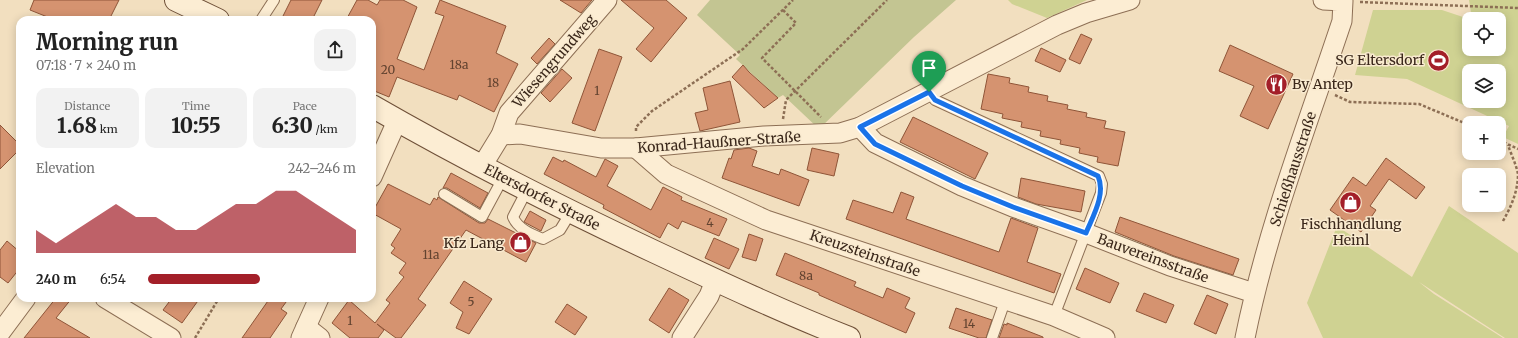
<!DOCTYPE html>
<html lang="en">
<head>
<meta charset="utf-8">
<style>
	body { margin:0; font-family:Merriweather,serif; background:#f2f2f2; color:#222; height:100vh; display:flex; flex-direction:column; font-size:15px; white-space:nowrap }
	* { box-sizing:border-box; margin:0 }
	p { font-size:13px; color:#767676 }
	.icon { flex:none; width:22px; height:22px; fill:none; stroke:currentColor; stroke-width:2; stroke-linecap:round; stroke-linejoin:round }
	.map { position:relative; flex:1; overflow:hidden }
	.panel { position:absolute; left:16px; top:16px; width:360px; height:286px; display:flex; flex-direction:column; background:#fff; border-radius:12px; box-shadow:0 2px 10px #0003 }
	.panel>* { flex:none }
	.tools { position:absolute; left:1462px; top:12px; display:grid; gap:8px }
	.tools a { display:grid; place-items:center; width:44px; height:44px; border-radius:8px; background:#fff; box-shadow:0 2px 10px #0003; font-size:20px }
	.pin { position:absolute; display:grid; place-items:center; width:34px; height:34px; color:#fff; margin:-41px -17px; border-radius:50% 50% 50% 0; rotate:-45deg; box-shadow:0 0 4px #0007 }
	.pin .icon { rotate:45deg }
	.round { display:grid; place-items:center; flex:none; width:42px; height:42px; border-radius:12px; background:#f2f2f2 }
	.head { display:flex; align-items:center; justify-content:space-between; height:68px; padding:0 20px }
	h1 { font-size:22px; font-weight:800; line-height:30px }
	.stats { display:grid; grid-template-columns:repeat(3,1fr); gap:6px; height:68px; padding:4px 20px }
	.stats div { display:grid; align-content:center; border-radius:10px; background:#f2f2f2; text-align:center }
	.stats b { font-size:20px; font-weight:800 }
	.stats small { font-size:11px; font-weight:400 }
	.stats p { font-size:11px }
	.chart { height:112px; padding:8px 20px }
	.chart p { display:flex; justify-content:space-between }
	.chart svg { width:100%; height:72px; margin-top:4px; fill:#a31f29; opacity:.7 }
	ul { padding:0 20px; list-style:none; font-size:13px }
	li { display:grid; grid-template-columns:64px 48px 1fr; align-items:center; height:30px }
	li i { height:10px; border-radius:5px; background:#a31f29 }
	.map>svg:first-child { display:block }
	.green { fill:#cfd292; fill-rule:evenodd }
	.cemetery { fill:#c3c592 }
	.building { fill:#d59370; stroke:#8f5538 }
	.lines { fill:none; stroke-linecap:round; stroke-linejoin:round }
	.lane-casing { stroke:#8d6f55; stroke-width:12 }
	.street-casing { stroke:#8d6f55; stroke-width:21 }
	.secondary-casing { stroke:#6f5038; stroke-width:24 }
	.path { stroke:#8d6f55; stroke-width:2.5; stroke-dasharray:3 2; stroke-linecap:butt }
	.lane { stroke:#fcedd3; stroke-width:10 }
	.street { stroke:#fcedd3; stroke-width:19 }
	.secondary { stroke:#fcedd3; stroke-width:22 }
	.route-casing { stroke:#fff; stroke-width:8 }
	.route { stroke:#1a73e8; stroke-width:5 }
	.labels { text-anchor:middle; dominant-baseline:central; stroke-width:3; stroke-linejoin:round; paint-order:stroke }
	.number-label { font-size:12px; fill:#624330 }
	.poi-label { font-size:14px; fill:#3b281b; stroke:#f9eacf; text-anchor:end }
	.street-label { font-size:14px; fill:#3b281b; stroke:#f9eacf }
</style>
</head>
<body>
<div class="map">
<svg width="1518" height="338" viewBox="0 0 1518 338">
	<rect width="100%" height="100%" fill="#f2dfbf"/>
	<!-- green -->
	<g class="green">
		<polygon points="1008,0 1087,0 1047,18 1012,4"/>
		<path d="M1469,0H1518V144L1503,137L1509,126L1407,79L1355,75L1373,10H1442L1469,19V49H1499V19H1472ZM1469,71H1499V101H1469Z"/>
		<polygon points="1449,206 1518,253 1518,338 1505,338 1419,282 1434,294 1503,338 1323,338 1307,303 1337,226 1412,277"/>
	</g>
	<!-- cemetery -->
	<polygon class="cemetery" points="710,0 956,0 914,37 819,129 783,95 778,98 736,59 740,55 697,15"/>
	<!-- building -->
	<g class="building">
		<polygon points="34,0 119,0 109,20 55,20 30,10"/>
		<polygon points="291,0 322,0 312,20 281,20"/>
		<polygon points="357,0 368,0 377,5 380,0 403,0 417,7 397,59 424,70 444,16 435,13 440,0 506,26 496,53 518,64 494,112 459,95 457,100 397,77 389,97 372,90 372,20 346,20"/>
		<polygon points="560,0 592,0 581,13"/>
		<polygon points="621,0 666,0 687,18 651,62 636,49 654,28"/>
		<polygon points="1081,34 1092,39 1080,64 1069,59"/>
		<polygon points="549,38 555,44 537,64 531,58"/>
		<polygon points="1230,45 1293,74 1268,129 1240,116 1254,86 1219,71"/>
		<polygon points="1041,48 1066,60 1060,72 1035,61"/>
		<polygon points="599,49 622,57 595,131 572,123"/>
		<polygon points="743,65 749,72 778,98 764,108 732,77"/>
		<polygon points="562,69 572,78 550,102 541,93"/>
		<polygon points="988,74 1010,78 1009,83 1029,87 1028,92 1048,96 1047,101 1068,105 1067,109 1087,113 1086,117 1106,121 1104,128 1125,132 1118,166 1097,162 1098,157 1079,153 1080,148 1060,144 1061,140 1040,136 1041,131 1021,127 1022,122 1002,118 1003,114 981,109"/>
		<polygon points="730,81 740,122 700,131 695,113 708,110 703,88"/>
		<polygon points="913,117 988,153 975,179 900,142"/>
		<polygon points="0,125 20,145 20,149 0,169"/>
		<polygon points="749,148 757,151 752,166 779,175 781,169 809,180 799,206 722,178 729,158 731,159 734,150"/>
		<polygon points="812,148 839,154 834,176 807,170"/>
		<polygon points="553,157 563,162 564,160 596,177 605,159 618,166 607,186 651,210 663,187 682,197 681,200 727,219 719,236 682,221 678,229 668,223 660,238 603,208 604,205 544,174"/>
		<polygon points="1386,158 1425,187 1416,199 1389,179 1370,206 1376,210 1361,232 1330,210 1353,177 1366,186"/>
		<polygon points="451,173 488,193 480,208 447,188 443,188"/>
		<polygon points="1021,178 1085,191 1081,212 1036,204 1018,197"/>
		<polygon points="388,184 430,205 434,198 437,200 438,197 479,223 485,223 488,219 536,243 526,262 466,230 418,299 426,305 401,338 396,338 377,324 384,330 378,338 350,338 332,323 349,300 375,323 390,303 386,300 404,277 399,273 406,263 391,253 395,248 391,245 401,229 372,213"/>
		<polygon points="901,192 914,197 906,219 999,252 1011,218 1038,228 1027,262 1061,274 1054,293 846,219 853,200 893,213"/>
		<polygon points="530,211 546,220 541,231 524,222"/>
		<polygon points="1120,217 1239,259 1233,275 1174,256 1115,232"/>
		<polygon points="749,234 763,239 756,261 742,257"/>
		<polygon points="714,238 739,249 729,269 705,258"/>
		<polygon points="7,241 20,252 20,268 8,283 0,277 0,250"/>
		<polygon points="785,253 856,282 854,286 883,298 887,288 910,298 905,308 915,313 906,333 819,295 819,293 776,275"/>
		<polygon points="1085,268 1119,283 1110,303 1076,289"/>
		<polygon points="464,281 492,299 469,334 456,328 463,312 450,303"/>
		<polygon points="669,288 689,300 669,333 649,320"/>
		<polygon points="1144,293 1174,305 1166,323 1136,311"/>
		<polygon points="1207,295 1228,304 1216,334 1194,324"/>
		<polygon points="56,298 72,298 56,318 90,338 24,338"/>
		<polygon points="172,298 200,298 182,323 163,310"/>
		<polygon points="270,298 289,298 281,309 287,313 272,335 270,338 242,338"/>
		<polygon points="567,304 587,317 575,335 555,322"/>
		<polygon points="956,308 992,320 986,338 979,338 949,328"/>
		<polygon points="1007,323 1043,337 1043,338 999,338 1004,324 1007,325"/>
	</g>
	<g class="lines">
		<defs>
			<g id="lane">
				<polyline points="261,20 274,0"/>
				<polyline points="929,92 935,100 1099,176 1102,184 1101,193 1054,316"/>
				<path d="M527,190L513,217C518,229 531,234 543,239L560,230L571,212"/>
				<polyline points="444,194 482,217 503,178"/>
				<polyline points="992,338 1005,301"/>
			</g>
			<g id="street">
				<polyline points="860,127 875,143 962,186 1013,207 1086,233 1170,266 1254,293"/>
				<polyline points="501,135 520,134 601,148 636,148 764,136 840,133 860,127 1057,25 1086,13 1130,0"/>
				<polyline points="636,148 666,174 766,220 1054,316 1105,338"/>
				<polyline points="482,166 501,135 509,113 607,0"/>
				<polyline points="372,177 397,121"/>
				<polyline points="105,298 171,338"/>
				<polyline points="306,327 320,338"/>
				<polyline points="0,333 26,298"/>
				<polyline points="301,338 319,298"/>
				<polyline points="682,338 709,296 715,281"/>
				<path d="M1245,338C1267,229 1307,126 1342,21L1343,1L1323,0"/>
			</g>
			<g id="secondary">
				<polyline points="176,0 218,20"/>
				<path d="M372,106C464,159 559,207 655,252C719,282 783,312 849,338"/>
			</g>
		</defs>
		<!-- lane casing -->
		<use href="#lane" class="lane-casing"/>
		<!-- street casing -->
		<use href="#street" class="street-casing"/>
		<!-- secondary casing -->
		<use href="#secondary" class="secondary-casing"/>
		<!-- path -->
		<g class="path">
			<polyline points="1360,2 1518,8"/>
			<polyline points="783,10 796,23 762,58 821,117"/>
			<polyline points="1335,95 1350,102 1419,104 1469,125"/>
			<polyline points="783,119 786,100 887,0"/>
			<polyline points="636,131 636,127 652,111 743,49 793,0"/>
			<polyline points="1499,140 1518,149"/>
			<path d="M1503,221C1511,207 1518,191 1518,174C1516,164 1511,154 1508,145"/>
			<polyline points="195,338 219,298"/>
		</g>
		<!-- lane -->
		<use href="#lane" class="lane"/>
		<!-- street -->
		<use href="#street" class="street"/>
		<!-- secondary -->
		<use href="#secondary" class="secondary"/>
	</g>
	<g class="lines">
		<defs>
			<path id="route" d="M929,92L935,100L1098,176C1106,194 1093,216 1086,233L1013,207L962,186L875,144L860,127Z"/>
		</defs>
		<!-- route casing -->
		<use href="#route" class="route-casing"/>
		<!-- route -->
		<use href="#route" class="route"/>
	</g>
	<!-- icons -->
	<defs>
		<symbol id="stadium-disc" viewBox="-11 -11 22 22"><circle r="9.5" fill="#a31f29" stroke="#f9eacf"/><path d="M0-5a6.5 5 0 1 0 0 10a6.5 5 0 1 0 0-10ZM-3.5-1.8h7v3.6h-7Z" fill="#fff"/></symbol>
		<symbol id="restaurant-disc" viewBox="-11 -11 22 22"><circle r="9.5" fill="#a31f29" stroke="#f9eacf"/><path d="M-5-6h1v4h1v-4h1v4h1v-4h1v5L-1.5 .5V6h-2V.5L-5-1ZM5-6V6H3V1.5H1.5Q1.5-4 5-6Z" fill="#fff"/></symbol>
		<symbol id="shop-disc" viewBox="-11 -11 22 22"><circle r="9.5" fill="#a31f29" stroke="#f9eacf"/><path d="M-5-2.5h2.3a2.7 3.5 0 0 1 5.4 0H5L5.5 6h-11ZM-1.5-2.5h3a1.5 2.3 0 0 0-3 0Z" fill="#fff"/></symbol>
	</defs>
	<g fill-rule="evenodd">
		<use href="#stadium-disc" x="1426" y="48" width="25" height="25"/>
		<use href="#restaurant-disc" x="1264" y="72" width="25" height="25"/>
		<use href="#shop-disc" x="1338" y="190" width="25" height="25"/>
		<use href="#shop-disc" x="508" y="230" width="25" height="25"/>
	</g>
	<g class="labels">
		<!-- number labels -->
		<g class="number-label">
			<text x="459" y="64">18a</text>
			<text x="388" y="69">20</text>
			<text x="493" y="82">18</text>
			<text x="597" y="90">1</text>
			<text x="710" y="222">4</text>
			<text x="431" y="254">11a</text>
			<text x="806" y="275">8a</text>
			<text x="471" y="301">5</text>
			<text x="350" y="320">1</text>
			<text x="969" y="323">14</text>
		</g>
		<!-- poi labels -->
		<g class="poi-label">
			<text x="1424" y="60">SG Eltersdorf</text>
			<text x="1292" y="84" text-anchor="start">By Antep</text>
			<text x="1351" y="224" text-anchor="middle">Fischhandlung<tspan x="1351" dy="16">Heinl</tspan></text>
			<text x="504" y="243">Kfz Lang</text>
		</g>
		<!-- street labels -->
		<g class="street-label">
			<text transform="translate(554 61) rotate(-49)">Wiesengrundweg</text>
			<text transform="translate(719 142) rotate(-4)">Konrad-Haußner-Straße</text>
			<text transform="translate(1293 169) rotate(-72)">Schießhausstraße</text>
			<text transform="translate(542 197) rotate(27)">Eltersdorfer Straße</text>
			<text transform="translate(865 253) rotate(19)">Kreuzsteinstraße</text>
			<text transform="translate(1153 258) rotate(20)">Bauvereinsstraße</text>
		</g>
	</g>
</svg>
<div class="tools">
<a><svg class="icon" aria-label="locate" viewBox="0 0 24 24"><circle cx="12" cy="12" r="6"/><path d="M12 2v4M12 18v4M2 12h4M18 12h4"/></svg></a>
<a><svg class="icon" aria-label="layers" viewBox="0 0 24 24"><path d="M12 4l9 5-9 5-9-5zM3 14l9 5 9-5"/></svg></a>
<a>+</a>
<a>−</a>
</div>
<div class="pin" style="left:929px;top:92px;background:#1e9e55"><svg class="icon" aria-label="arrive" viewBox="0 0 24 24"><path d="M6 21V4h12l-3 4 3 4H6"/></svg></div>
<section class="panel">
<div class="head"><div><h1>Morning run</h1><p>07:18 · 7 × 240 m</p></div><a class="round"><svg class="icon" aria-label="share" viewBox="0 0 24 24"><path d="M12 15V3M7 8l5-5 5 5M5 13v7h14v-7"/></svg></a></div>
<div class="stats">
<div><p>Distance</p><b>1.68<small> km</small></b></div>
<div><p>Time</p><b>10:55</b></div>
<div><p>Pace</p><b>6:30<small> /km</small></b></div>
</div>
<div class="chart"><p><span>Elevation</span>242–246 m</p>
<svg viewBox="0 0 160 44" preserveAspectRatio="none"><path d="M0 44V30L10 38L20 30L30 22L40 14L50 22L60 22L70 30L80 30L90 22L100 14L110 14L120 6L130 6L140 14L150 22L160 30V44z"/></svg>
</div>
<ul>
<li><b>240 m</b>6:54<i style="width:54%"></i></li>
</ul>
</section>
</div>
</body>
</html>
